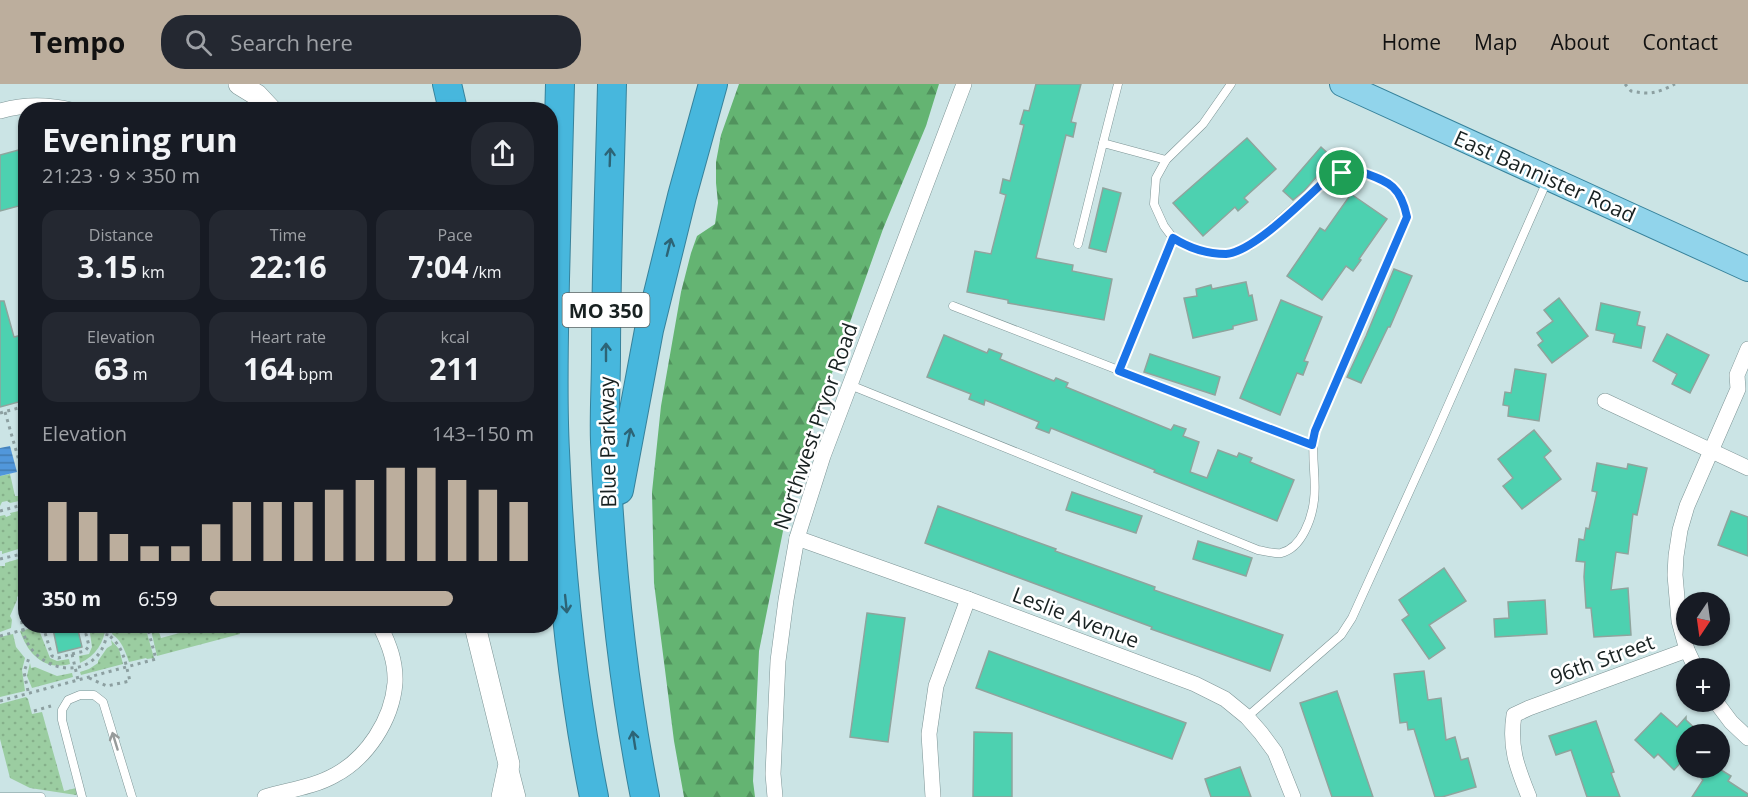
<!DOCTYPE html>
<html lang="en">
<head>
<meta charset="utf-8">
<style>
	body { margin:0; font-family:"Open Sans",sans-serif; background:#242831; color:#f1f3f6; height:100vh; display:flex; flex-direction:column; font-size:22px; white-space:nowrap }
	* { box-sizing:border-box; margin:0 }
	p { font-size:20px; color:#9ea1a6 }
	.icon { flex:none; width:33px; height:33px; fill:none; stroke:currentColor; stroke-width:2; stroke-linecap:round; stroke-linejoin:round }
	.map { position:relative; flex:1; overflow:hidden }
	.side { position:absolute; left:18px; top:18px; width:540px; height:531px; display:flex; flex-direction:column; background:#171b24; border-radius:24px; box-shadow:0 2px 4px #0004 }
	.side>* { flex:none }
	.needle { width:39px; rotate:193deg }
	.buttons { position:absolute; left:1676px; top:508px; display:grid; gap:12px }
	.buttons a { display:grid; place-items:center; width:54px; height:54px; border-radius:50%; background:#171b24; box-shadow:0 2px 4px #0004; font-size:30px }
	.pin { position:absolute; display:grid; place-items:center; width:51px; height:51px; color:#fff; margin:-26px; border:3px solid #fff; border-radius:50%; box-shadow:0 2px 6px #0007 }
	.round { display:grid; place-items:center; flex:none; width:63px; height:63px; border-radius:24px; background:#242831 }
	.overview { display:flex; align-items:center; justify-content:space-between; height:102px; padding:0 24px }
	h1 { font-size:33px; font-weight:700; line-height:45px }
	.figures { display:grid; grid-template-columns:repeat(3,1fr); gap:9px; height:102px; padding:6px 24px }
	.figures div { display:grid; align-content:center; border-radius:15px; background:#242831; text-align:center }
	.figures b { font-size:30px; font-weight:700 }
	.figures small { font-size:16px; font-weight:400 }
	.figures p { font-size:16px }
	.chart { height:168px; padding:12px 24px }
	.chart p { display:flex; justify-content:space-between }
	.chart svg { width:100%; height:108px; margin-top:6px; stroke:#bcae9d; stroke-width:6 }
	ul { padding:0 24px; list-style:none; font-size:20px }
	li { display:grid; grid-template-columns:96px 72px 1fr; align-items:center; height:45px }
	li i { height:15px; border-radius:8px; background:#bcae9d }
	header { display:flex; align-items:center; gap:36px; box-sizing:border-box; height:84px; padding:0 30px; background:#bcae9d; color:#111 }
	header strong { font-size:28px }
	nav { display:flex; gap:33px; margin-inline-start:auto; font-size:21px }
	.search { width:420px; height:54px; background:#242831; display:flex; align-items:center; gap:15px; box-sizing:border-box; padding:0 21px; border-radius:24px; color:#9ea1a6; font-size:22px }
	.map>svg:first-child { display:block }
	.grass { fill:url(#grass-dots) }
	.forest { fill:url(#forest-firs) }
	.water { fill:url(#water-rules) }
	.building { fill:#4dd1b0; stroke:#8fa49d; stroke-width:1.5 }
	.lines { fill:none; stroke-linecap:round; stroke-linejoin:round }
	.lane-casing { stroke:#7d9495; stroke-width:9 }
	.street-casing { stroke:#7d9495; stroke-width:16 }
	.secondary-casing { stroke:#7d9495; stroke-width:22 }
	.primary-casing { stroke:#37829b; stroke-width:26 }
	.highway-casing { stroke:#37829b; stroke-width:30 }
	.path { stroke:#8c9fa0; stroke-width:3; stroke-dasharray:3 4.5; stroke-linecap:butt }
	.lane { stroke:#fff; stroke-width:8 }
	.street { stroke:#fff; stroke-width:15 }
	.secondary { stroke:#fff; stroke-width:21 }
	.primary { stroke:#91d4eb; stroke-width:24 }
	.highway { stroke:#47b7dd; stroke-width:28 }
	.oneway { stroke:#2d6476 }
	.oneway2 { stroke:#979b9b }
	.route-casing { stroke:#fff; stroke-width:12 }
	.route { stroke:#1a73e8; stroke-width:8 }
	.labels { text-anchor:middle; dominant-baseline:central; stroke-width:5; stroke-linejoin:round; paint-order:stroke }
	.shield { fill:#fff; stroke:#5d6464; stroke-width:1.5 }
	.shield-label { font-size:20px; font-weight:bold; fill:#182121 }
	.street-label { font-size:21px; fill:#182121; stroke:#fff }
</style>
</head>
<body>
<header>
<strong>Tempo</strong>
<div class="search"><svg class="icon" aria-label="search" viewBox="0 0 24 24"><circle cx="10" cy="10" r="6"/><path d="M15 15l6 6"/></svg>Search here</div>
<nav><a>Home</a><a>Map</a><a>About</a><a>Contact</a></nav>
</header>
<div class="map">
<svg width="1748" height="713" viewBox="0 0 1748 713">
	<defs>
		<pattern id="grass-dots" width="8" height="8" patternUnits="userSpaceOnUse" patternTransform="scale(1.5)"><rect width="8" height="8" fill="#9bcda1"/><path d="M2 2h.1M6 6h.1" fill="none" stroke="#85b08a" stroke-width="1.8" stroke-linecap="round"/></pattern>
		<pattern id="forest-firs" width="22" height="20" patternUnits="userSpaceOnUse" patternTransform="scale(1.5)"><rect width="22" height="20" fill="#64b472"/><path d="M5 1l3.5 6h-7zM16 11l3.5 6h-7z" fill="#51925d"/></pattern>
		<pattern id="water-rules" width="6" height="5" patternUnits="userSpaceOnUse" patternTransform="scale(1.5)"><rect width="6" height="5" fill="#5197db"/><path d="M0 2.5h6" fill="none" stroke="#427bb1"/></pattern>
	</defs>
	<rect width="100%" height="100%" fill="#cbe4e5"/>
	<!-- grass -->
	<g class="grass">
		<polygon points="10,390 15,412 18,412 19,417 10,419 7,417 2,418 0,422 0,392"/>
		<polygon points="23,426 25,427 25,463 2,470 2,467 0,467 0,432 5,431 6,433 11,431 10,429"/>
		<polygon points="25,473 25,505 17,513 17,516 10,532 12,536 11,544 0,548 0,482 5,482 5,479"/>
		<path d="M89,542H106C104,558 96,572 80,579L79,572L89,570L92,563Z"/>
		<path d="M114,542H145L154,574L147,575L146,574L129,578C125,567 122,557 112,550Z"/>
		<polygon points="150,542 157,542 161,554 202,543 202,542 238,542 240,550 157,572"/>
		<path d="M36,543L37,547L39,546L50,574L57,577L69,575L70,580C44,587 28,570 20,547Z"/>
		<polygon points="13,550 16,563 25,574 22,586 25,607 0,613 0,553"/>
		<polygon points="111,556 119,565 123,580 81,591 80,588 89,585 98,579 98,577 107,564 112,561"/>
		<polygon points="30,579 31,584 35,583 57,592 72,589 73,593 32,604 27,592"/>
		<polygon points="26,613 28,615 32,630 42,628 64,707 76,704 78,709 76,711 30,704 10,694 0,655 0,620"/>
	</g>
	<!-- forest -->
	<polygon class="forest" points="739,0 939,0 926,42 883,145 792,402 759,567 753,697 755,713 684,713 674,657 654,499 652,408 661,322 681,208 691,169 697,152 715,140 718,119 716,99 716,78 721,51"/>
	<!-- water -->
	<polygon class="water" points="10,362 17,388 0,392 0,364"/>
	<!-- building -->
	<g class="building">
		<polygon points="1036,0 1081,0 1071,38 1076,39 1073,53 1066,51 1036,174 1073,181 1072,187 1112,195 1104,236 1008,219 1008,216 967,208 975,167 991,170 1006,111 1000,109 1003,95 1010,97 1024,41 1020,40 1024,26 1029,27"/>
		<polygon points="1247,54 1276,85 1244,114 1248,118 1238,127 1235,123 1203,152 1173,119"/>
		<polygon points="1321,63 1333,74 1304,107 1293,116 1283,107"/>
		<polygon points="26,64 26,120 0,127 0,71"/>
		<polygon points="1103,104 1121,109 1106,168 1089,164"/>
		<polygon points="1351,110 1387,135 1359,175 1361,176 1353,187 1346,182 1322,216 1287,192 1320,144 1325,147"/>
		<polygon points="1394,185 1412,192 1390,243 1388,243 1361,299 1347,293 1366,252"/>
		<polygon points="1246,198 1249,212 1252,211 1257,236 1233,242 1233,245 1193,254 1184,214 1197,212 1196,205 1211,201 1212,205"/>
		<polygon points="1559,214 1588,252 1552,279 1538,261 1543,257 1537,249 1553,237 1544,226"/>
		<polygon points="1281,216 1322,233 1304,277 1308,278 1303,291 1297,289 1280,331 1240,314"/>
		<polygon points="0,217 4,217 14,253 22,251 26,263 26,316 0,323"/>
		<polygon points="1601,219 1640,228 1637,241 1645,243 1641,264 1613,258 1615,250 1596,246"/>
		<polygon points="1667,250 1709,271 1690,309 1672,300 1677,290 1653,277"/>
		<polygon points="944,251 987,269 989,265 1002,270 1000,275 1054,297 1056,294 1068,299 1066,303 1171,346 1174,341 1186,345 1183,352 1199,358 1190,388 1207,394 1218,366 1237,373 1239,369 1252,374 1250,378 1294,396 1277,437 1154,388 1155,386 1051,344 1049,349 1036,344 1039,338 985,316 984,321 969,315 971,310 927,293"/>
		<polygon points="1150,270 1220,293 1215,311 1144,288"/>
		<polygon points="1515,285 1546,290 1539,337 1508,332 1509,322 1503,321 1505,308 1511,309"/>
		<polygon points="1534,346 1551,367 1544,373 1561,395 1522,425 1503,402 1513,394 1498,375"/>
		<polygon points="1597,379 1627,385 1628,380 1647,384 1637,431 1633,430 1628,470 1616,468 1611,506 1628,504 1631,551 1594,553 1591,524 1586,524 1584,493 1585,478 1576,477 1579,455 1584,456 1586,444 1589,445 1597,408 1592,407"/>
		<polygon points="1072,408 1142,432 1136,449 1066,426"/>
		<polygon points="938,422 1056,465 1055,467 1155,503 1154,506 1283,551 1270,587 1151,545 1152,543 925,459"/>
		<polygon points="1731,427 1748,433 1748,472 1718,461"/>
		<polygon points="1198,457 1252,474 1246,492 1193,475"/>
		<polygon points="1444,484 1466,517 1429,541 1445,564 1429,575 1402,536 1409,531 1399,516"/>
		<polygon points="1545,516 1547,550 1495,553 1494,535 1509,534 1508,518"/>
		<polygon points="867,529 905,534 888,658 850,653"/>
		<polygon points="69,542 77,542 82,563 58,569 53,545"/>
		<polygon points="989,567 1186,639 1172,675 976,604"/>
		<polygon points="1424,587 1428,616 1441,614 1446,656 1455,653 1461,676 1468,674 1476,703 1442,713 1435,713 1414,645 1408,646 1407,638 1400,639 1394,590"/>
		<polygon points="1337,607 1373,713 1332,713 1300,619"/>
		<polygon points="1661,629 1677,643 1686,633 1686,636 1702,651 1686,651 1686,673 1674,686 1658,670 1654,674 1635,656"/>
		<polygon points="1596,637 1614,688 1611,689 1620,713 1587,713 1571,666 1556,671 1549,652"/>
		<polygon points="974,648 1012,649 1012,713 973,713"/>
		<polygon points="1240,683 1251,713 1211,713 1205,695"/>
		<polygon points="1706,684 1718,684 1731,692 1728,697 1748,710 1748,713 1692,713 1703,696 1700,693"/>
	</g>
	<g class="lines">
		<defs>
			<g id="lane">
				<polyline points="1103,59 1118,0"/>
				<polyline points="1078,160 1103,59 1166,76"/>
				<polyline points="953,222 1312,361"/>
				<polyline points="1119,287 1173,154"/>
				<path d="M850,301L1258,466C1265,467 1275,470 1281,469C1302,464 1312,434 1314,416C1317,393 1310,370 1315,347L1407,133C1405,125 1404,117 1400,110C1393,99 1369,88 1357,88C1347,87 1338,91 1328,94L1250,162L1227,170L1199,167L1186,162L1173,154L1164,142L1154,120L1156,94L1166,76L1203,40L1231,0"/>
				<polyline points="1247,633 1341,551 1352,534 1435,351 1547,97"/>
				<polyline points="0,713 41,713"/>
				<polyline points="82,713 62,636 62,626 68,616 80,611 94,611 103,618 132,713"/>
			</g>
			<g id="street">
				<path d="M0,27C24,20 47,20 71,26"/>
				<polyline points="1605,317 1748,384"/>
				<polyline points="797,454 968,515 1195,600 1225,615 1247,633 1261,649 1275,668 1293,713"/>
				<polyline points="1696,585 1687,566 1679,537 1675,491 1676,472 1680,446 1687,422 1738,305 1737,291 1748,265"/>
				<polyline points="1716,618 1731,638 1748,654"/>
				<polyline points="510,682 518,713"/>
				<path d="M265,713C288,706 314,703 335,691C367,674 392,636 395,599C396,578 389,560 380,542"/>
				<polyline points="775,713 773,690 778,577 786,516 797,454 823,372 964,0"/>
				<polyline points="933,713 929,650 936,602 968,515"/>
				<path d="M1529,713C1517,683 1509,664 1514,631L1529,624L1687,566"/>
			</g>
			<g id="secondary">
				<polyline points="239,0 257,11 271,26"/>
				<polyline points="475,542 509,680 502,713"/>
			</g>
			<polyline id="primary" points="1342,0 1748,185"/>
			<g id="highway">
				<polyline points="447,0 453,26"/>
				<path d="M560,0C558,65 557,130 555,195C554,252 552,310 555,367C560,483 571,599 594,713"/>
				<path d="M612,0C610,91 606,181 606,272C606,300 604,329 605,358C610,477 622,596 645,713"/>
				<polyline points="619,406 649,246 682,112 713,0"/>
			</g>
		</defs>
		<!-- lane casing -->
		<use href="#lane" class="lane-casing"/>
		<!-- street casing -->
		<use href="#street" class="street-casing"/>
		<!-- secondary casing -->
		<use href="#secondary" class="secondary-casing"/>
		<!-- primary casing -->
		<use href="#primary" class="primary-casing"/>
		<!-- highway casing -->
		<use href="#highway" class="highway-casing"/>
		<!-- path -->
		<g class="path">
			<path d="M1625,0L1631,7C1651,11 1657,9 1675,0"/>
			<polyline points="5,328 26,401"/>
			<polyline points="0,329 26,322"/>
			<polyline points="0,427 26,420"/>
			<polyline points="0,475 26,469"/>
			<path d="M26,515C0,583 103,616 108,542"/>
			<polyline points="43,542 52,572 58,574 72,570 78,596"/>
			<polyline points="0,552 38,542"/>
			<polyline points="72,570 85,567 89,562 86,550 88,547 87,542"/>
			<path d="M89,594L107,602L130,597C125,578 124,562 107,550"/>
			<polyline points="28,607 24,588 30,571"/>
			<polyline points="0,617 156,575 147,542"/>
			<polyline points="34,627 51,622"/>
		</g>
		<!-- lane -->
		<use href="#lane" class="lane"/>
		<!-- street -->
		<use href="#street" class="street"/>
		<!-- secondary -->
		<use href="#secondary" class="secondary"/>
		<!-- primary -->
		<use href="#primary" class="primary"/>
		<!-- highway -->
		<use href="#highway" class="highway"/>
	</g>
	<!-- one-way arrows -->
	<defs><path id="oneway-shaft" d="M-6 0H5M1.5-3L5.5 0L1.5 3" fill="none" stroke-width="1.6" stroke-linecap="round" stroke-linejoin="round" transform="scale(1.5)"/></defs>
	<g class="oneway">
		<use href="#oneway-shaft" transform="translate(610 73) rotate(-88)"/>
		<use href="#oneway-shaft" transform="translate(669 163) rotate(-76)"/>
		<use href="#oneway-shaft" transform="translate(606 268) rotate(-90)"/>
		<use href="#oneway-shaft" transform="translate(629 353) rotate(-79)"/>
		<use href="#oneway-shaft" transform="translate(566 520) rotate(84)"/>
		<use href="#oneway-shaft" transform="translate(634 656) rotate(-99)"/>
	</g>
	<use class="oneway2" href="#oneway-shaft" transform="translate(115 657) rotate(-107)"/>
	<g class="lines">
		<defs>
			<path id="route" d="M1359,87C1388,98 1400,100 1407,133L1315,347L1312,361L1119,287L1173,154C1189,164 1206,170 1226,170C1254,168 1307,113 1328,94L1342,89Z"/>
		</defs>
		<!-- route casing -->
		<use href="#route" class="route-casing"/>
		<!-- route -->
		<use href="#route" class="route"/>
	</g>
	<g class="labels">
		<!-- shield labels -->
		<rect class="shield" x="562.5" y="209" width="87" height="34" rx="4.5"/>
		<g class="shield-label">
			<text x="606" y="226">MO 350</text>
		</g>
		<!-- street labels -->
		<g class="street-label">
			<text transform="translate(1545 92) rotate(24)">East Bannister Road</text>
			<text transform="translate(815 342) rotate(-71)">Northwest Pryor Road</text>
			<text transform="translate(607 358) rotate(-91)">Blue Parkway</text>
			<text transform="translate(1076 533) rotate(21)">Leslie Avenue</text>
			<text transform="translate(1602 575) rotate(-20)">96th Street</text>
		</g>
	</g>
</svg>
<div class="buttons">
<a><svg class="needle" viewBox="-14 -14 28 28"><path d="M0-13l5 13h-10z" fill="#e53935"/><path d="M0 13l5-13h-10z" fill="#9ea1a6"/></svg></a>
<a>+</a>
<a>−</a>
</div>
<div class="pin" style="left:1342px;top:89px;background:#1e9e55"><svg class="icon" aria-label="arrive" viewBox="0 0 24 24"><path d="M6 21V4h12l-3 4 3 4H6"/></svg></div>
<section class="side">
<div class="overview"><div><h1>Evening run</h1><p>21:23 · 9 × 350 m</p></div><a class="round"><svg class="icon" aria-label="share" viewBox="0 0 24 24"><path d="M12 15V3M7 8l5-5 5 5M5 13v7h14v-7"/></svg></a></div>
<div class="figures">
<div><p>Distance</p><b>3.15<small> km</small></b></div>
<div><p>Time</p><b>22:16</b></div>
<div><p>Pace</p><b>7:04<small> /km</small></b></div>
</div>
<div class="figures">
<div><p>Elevation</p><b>63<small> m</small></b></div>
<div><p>Heart rate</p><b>164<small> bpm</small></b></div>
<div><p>kcal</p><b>211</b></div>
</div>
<div class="chart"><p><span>Elevation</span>143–150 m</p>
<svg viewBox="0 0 160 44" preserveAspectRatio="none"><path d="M5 44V20M15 44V24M25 44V33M35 44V38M45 44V38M55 44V29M65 44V20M75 44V20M85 44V20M95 44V15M105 44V11M115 44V6M125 44V6M135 44V11M145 44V15M155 44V20"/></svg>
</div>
<ul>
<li><b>350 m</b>6:59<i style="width:75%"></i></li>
</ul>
</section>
</div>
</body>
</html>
